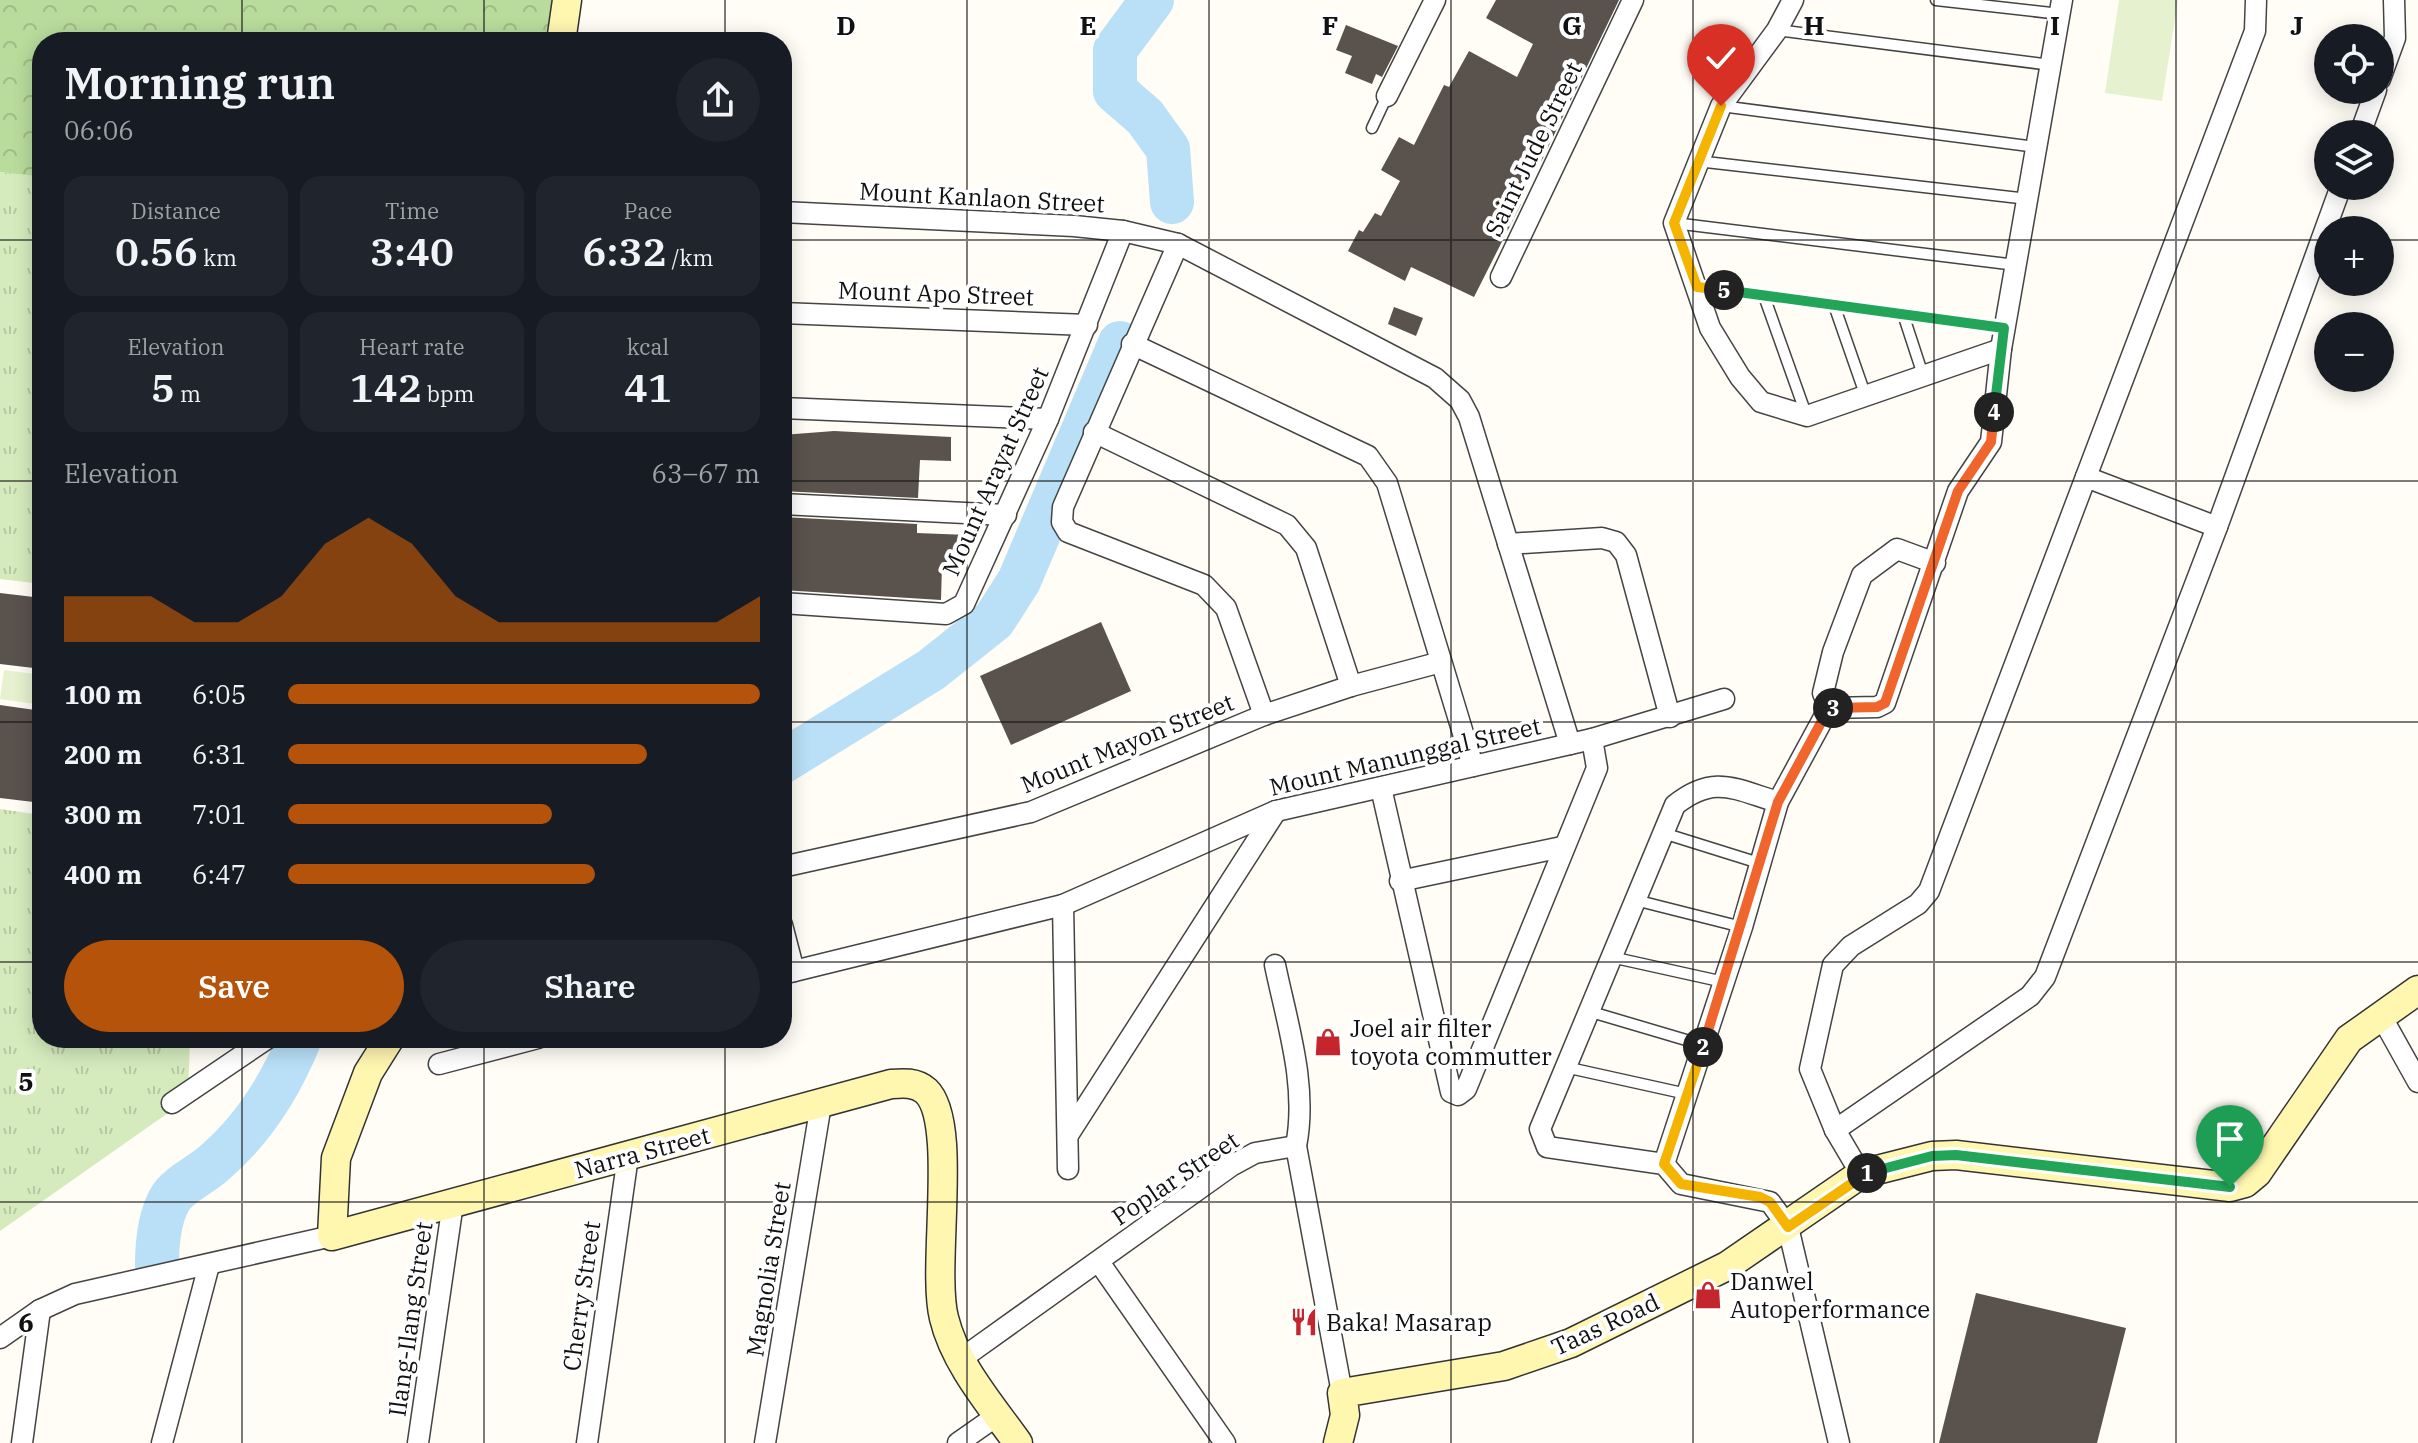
<!DOCTYPE html>
<html lang="en">
<head>
<meta charset="utf-8">
<style>
	body { margin:0; font-family:"IBM Plex Serif",serif; background:#20242c; color:#f1f3f6; height:100vh; display:flex; flex-direction:column; font-size:30px; white-space:nowrap }
	* { box-sizing:border-box; margin:0 }
	p { font-size:26px; color:#9ea1a6 }
	.icon { flex:none; width:44px; height:44px; fill:none; stroke:currentColor; stroke-width:2; stroke-linecap:round; stroke-linejoin:round }
	.map { position:relative; flex:1; overflow:hidden }
	.drawer { position:absolute; left:32px; top:32px; width:760px; height:1016px; display:flex; flex-direction:column; background:#171b24; border-radius:32px; box-shadow:0 4px 20px #0003 }
	.drawer>* { flex:none }
	.fabs { position:absolute; left:2314px; top:24px; display:grid; gap:16px }
	.fabs a { display:grid; place-items:center; width:80px; height:80px; border-radius:50%; background:#171b24; box-shadow:0 4px 20px #0003; font-size:40px }
	.pin { position:absolute; display:grid; place-items:center; width:68px; height:68px; color:#fff; margin:-82px -34px; border-radius:50% 50% 50% 0; rotate:-45deg; box-shadow:0 0 8px #0007 }
	.pin .icon { rotate:45deg }
	.km { position:absolute; width:40px; height:40px; margin:-20px; border-radius:50%; background:#222; color:#fff; font-size:22px; line-height:40px; text-align:center }
	.round { display:grid; place-items:center; flex:none; width:84px; height:84px; border-radius:42px; background:#20242c }
	.head { display:flex; align-items:center; justify-content:space-between; height:136px; padding:0 32px }
	h1 { font-size:44px; font-weight:600; line-height:60px }
	.metrics { display:grid; grid-template-columns:repeat(3,1fr); gap:12px; height:136px; padding:8px 32px }
	.metrics div { display:grid; align-content:center; border-radius:20px; background:#20242c; text-align:center }
	.metrics b { font-size:40px; font-weight:600 }
	.metrics small { font-size:22px; font-weight:400 }
	.metrics p { font-size:22px }
	.chart { height:224px; padding:16px 32px }
	.chart p { display:flex; justify-content:space-between }
	.chart svg { width:100%; height:144px; margin-top:8px; fill:#b45309; opacity:.7 }
	.button { display:flex; gap:16px; margin-top:auto; padding:16px 32px }
	.button a { flex:1; height:92px; border-radius:48px; background:#b45309; color:#fff; font-size:32px; font-weight:600; line-height:92px; text-align:center }
	.button a+a { background:#20242c; color:#f1f3f6 }
	ul { padding:0 32px; list-style:none; font-size:26px }
	li { display:grid; grid-template-columns:128px 96px 1fr; align-items:center; height:60px }
	li i { height:20px; border-radius:10px; background:#b45309 }
	.map>svg:first-child { display:block }
	.grass { fill:url(#grass-tufts) }
	.forest { fill:url(#forest-crowns) }
	.pitch { fill:#e6f2cf }
	.lines { fill:none; stroke-linecap:round; stroke-linejoin:round }
	.river { stroke:#b9e0f7; stroke-width:44 }
	.building { fill:#5a524d }
	.lane-casing { stroke:#444; stroke-width:13 }
	.street-casing { stroke:#444; stroke-width:23 }
	.secondary-casing { stroke:#333; stroke-width:31 }
	.lane { stroke:#fff; stroke-width:10 }
	.street { stroke:#fff; stroke-width:20 }
	.secondary { stroke:#fff6b0; stroke-width:28 }
	.split-1-casing { stroke:#fff; stroke-width:16 }
	.split-2-casing { stroke:#fff; stroke-width:16 }
	.split-3-casing { stroke:#fff; stroke-width:16 }
	.split-4-casing { stroke:#fff; stroke-width:16 }
	.split-5-casing { stroke:#fff; stroke-width:16 }
	.split-6-casing { stroke:#fff; stroke-width:16 }
	.split-1 { stroke:#22a559; stroke-width:10 }
	.split-2 { stroke:#f5b400; stroke-width:10 }
	.split-3 { stroke:#f0652b; stroke-width:10 }
	.split-4 { stroke:#f0652b; stroke-width:10 }
	.split-5 { stroke:#22a559; stroke-width:10 }
	.split-6 { stroke:#f5b400; stroke-width:10 }
	.grid { fill:none; stroke:#111; stroke-width:2; stroke-opacity:0.55 }
	.labels { text-anchor:middle; dominant-baseline:central; stroke-width:8; stroke-linejoin:round; paint-order:stroke }
	.street-label { font-size:24px; fill:#111; stroke:#fff }
	.poi-label { font-size:24px; fill:#111; stroke:#fff; text-anchor:start }
	.grid-label { font-size:26px; text-anchor:middle; font-weight:bold; fill:#111; stroke:#fff; stroke-width:8; stroke-linejoin:round; paint-order:stroke }
</style>
</head>
<body>
<div class="map">
<svg width="2418" height="1443" viewBox="0 0 2418 1443">
	<defs>
		<pattern id="grass-tufts" width="24" height="20" patternUnits="userSpaceOnUse" patternTransform="scale(2)"><rect width="24" height="20" fill="#d5ebbd"/><path d="M3 7l-1-3M5 7V3M7 7l1-3M15 17l-1-3M17 17v-4M19 17l1-3" fill="none" stroke="#b6c8a1"/></pattern>
		<pattern id="forest-crowns" width="20" height="18" patternUnits="userSpaceOnUse" patternTransform="scale(2)"><rect width="20" height="18" fill="#b9dc9c"/><path d="M2 6a3 3 0 1 1 6 0M12 15a3 3 0 1 1 6 0" fill="none" stroke="#9ebc85"/></pattern>
	</defs>
	<rect width="100%" height="100%" fill="#fffdf5"/>
	<!-- grass -->
	<g class="grass">
		<polygon points="0,172 42,177 42,584 0,579"/>
		<polygon points="0,809 42,815 42,1038 190,1038 188,1099 0,1231"/>
	</g>
	<!-- forest -->
	<polygon class="forest" points="0,0 552,0 547,42 42,42 42,177 0,172"/>
	<!-- pitch -->
	<g class="pitch">
		<polygon points="2119,0 2178,0 2162,101 2105,93"/>
		<polygon points="4,670 42,675 42,705 0,699"/>
	</g>
	<g class="lines">
		<!-- river -->
		<g class="river">
			<polyline points="1152,0 1115,50 1115,91 1145,117 1168,149 1172,202"/>
			<polyline points="782,762 931,670 994,620 1019,581 1120,343"/>
			<path d="M157,1265C157,1243 159,1218 170,1199C178,1185 201,1175 213,1164C252,1131 281,1085 300,1038"/>
		</g>
	</g>
	<!-- building -->
	<g class="building">
		<polygon points="1496,0 1619,0 1540,164 1534,162 1516,202 1521,204 1474,297 1411,267 1405,281 1348,251 1359,230 1363,232 1375,213 1381,216 1400,181 1381,170 1399,137 1414,145 1444,85 1449,87 1469,51 1517,77 1533,44 1486,18"/>
		<polygon points="1346,25 1398,46 1382,77 1376,74 1372,84 1345,73 1352,56 1336,50"/>
		<polygon points="1394,307 1423,318 1416,336 1388,324"/>
		<polygon points="834,431 951,437 951,461 920,460 918,498 782,491 782,435"/>
		<polygon points="782,517 917,524 917,533 968,535 966,565 942,564 941,600 782,590"/>
		<polygon points="0,593 42,598 42,669 0,664"/>
		<polygon points="1101,622 1131,691 1011,745 980,676"/>
		<polygon points="0,705 42,711 42,803 0,798"/>
		<polygon points="1976,1293 2126,1328 2097,1443 1939,1443"/>
	</g>
	<g class="lines">
		<defs>
			<g id="lane">
				<polyline points="1936,0 2060,14"/>
				<polyline points="1777,30 2051,65"/>
				<polyline points="1721,106 2036,147"/>
				<polyline points="1372,128 1387,96"/>
				<polyline points="1697,161 2028,199"/>
				<polyline points="1674,223 2016,265"/>
				<polyline points="1697,287 2004,328"/>
				<polyline points="1764,296 1806,414"/>
				<polyline points="1834,305 1865,394"/>
				<polyline points="1903,314 1923,375"/>
				<polyline points="1663,833 1759,863"/>
				<polyline points="1635,900 1742,927"/>
				<polyline points="1611,957 1724,982"/>
				<polyline points="1588,1011 1703,1045"/>
				<polyline points="1565,1067 1687,1094"/>
			</g>
			<g id="street">
				<polyline points="1793,0 1777,30 1721,106 1674,223 1710,328 1740,377 1761,402 1807,416 2001,349"/>
				<polyline points="2380,79 2395,38 2394,0"/>
				<polyline points="1387,96 1435,0"/>
				<polyline points="2360,134 2376,90"/>
				<polyline points="782,212 1074,226 1123,231 1178,244 1435,378 1460,400 1469,417 1570,744"/>
				<polyline points="1178,244 1063,507 1062,522 1068,532 1204,585 1226,608 1264,715"/>
				<polyline points="1501,277 1633,0"/>
				<polyline points="782,313 1087,325"/>
				<polyline points="1132,344 1368,456 1387,483 1473,766"/>
				<polyline points="782,408 1048,419"/>
				<polyline points="1094,432 1287,525 1306,548 1351,686"/>
				<polyline points="2086,477 2217,527"/>
				<polyline points="782,504 1006,515"/>
				<polyline points="1508,544 1602,538 1616,542 1626,555 1670,717"/>
				<polyline points="782,603 946,614 964,604 1048,419 1123,231"/>
				<polyline points="1829,708 1823,693 1833,652 1862,575 1897,549 1935,563"/>
				<polyline points="1381,788 1451,1092 1458,1095 1466,1089 1597,768 1592,739"/>
				<path d="M1778,802C1734,789 1714,774 1675,805L1540,1129L1547,1147L1664,1164L1681,1184L1770,1202L1788,1227L1839,1443"/>
				<polyline points="782,867 1031,812 1264,715 1351,686 1441,662"/>
				<polyline points="1400,881 1562,847"/>
				<polyline points="1063,905 1068,1169"/>
				<polyline points="782,925 794,971"/>
				<path d="M1275,965C1287,1023 1308,1086 1296,1146L1342,1393"/>
				<polyline points="782,974 1063,905 1276,811 1592,739 1724,699"/>
				<polyline points="2380,1014 2418,1082"/>
				<polyline points="439,1064 538,1038"/>
				<polyline points="172,1103 268,1038"/>
				<polyline points="1835,1130 2030,996 2045,977 2217,527 2341,186"/>
				<polyline points="1068,1135 1276,811"/>
				<polyline points="1664,1164 1742,927 1778,802 1829,708 1877,707 1885,703 1958,491 1991,442 2001,349 2062,0"/>
				<polyline points="1861,1174 1835,1130 1810,1069 1833,965 1851,946 1918,904 1929,891 2255,31 2256,0"/>
				<polyline points="1099,1262 1225,1443"/>
				<polyline points="0,1338 40,1310 75,1294 332,1236"/>
				<polyline points="961,1359 1231,1166 1255,1153 1296,1146"/>
				<polyline points="22,1443 40,1310"/>
				<polyline points="162,1443 209,1265"/>
				<polyline points="418,1443 453,1203"/>
				<polyline points="587,1443 628,1156"/>
				<polyline points="765,1443 821,1104"/>
				<polyline points="958,1443 998,1415"/>
			</g>
			<g id="secondary">
				<polyline points="561,42 567,0"/>
				<path d="M390,1038L368,1073L336,1158L332,1236L891,1084C903,1083 916,1082 926,1091C959,1122 931,1267 944,1318C955,1364 991,1405 1018,1443"/>
				<polyline points="1338,1443 1345,1415 1342,1393 1504,1366 1571,1343 1727,1266 1861,1174 1932,1156 1956,1155 2230,1187 2245,1183 2257,1173 2349,1039 2418,990"/>
			</g>
		</defs>
		<!-- lane casing -->
		<use href="#lane" class="lane-casing"/>
		<!-- street casing -->
		<use href="#street" class="street-casing"/>
		<!-- secondary casing -->
		<use href="#secondary" class="secondary-casing"/>
		<!-- lane -->
		<use href="#lane" class="lane"/>
		<!-- street -->
		<use href="#street" class="street"/>
		<!-- secondary -->
		<use href="#secondary" class="secondary"/>
	</g>
	<g class="lines">
		<defs>
			<polyline id="split-1" points="1867,1173 1932,1156 1956,1155 2230,1187"/>
			<polyline id="split-2" points="1703,1047 1664,1164 1681,1184 1760,1197 1770,1202 1788,1227 1867,1173"/>
			<polyline id="split-3" points="1703,1047 1778,802 1829,708 1833,708"/>
			<polyline id="split-4" points="1833,708 1877,707 1885,703 1958,491 1991,442 1994,412"/>
			<polyline id="split-5" points="1724,290 2004,328 1994,412"/>
			<polyline id="split-6" points="1721,106 1674,223 1697,287 1724,290"/>
		</defs>
		<!-- split-1 casing -->
		<use href="#split-1" class="split-1-casing"/>
		<!-- split-2 casing -->
		<use href="#split-2" class="split-2-casing"/>
		<!-- split-3 casing -->
		<use href="#split-3" class="split-3-casing"/>
		<!-- split-4 casing -->
		<use href="#split-4" class="split-4-casing"/>
		<!-- split-5 casing -->
		<use href="#split-5" class="split-5-casing"/>
		<!-- split-6 casing -->
		<use href="#split-6" class="split-6-casing"/>
		<!-- split-1 -->
		<use href="#split-1" class="split-1"/>
		<!-- split-2 -->
		<use href="#split-2" class="split-2"/>
		<!-- split-3 -->
		<use href="#split-3" class="split-3"/>
		<!-- split-4 -->
		<use href="#split-4" class="split-4"/>
		<!-- split-5 -->
		<use href="#split-5" class="split-5"/>
		<!-- split-6 -->
		<use href="#split-6" class="split-6"/>
	</g>
	<!-- grid -->
	<path class="grid" d="M242,0V42M484,0V42M725,0V42M967,0V1443M1209,0V1443M1451,0V1443M1693,0V1443M1934,0V1443M2176,0V1443M0,240H42M782,240H2328M2380,240H2418M0,481H42M782,481H2418M0,722H42M782,722H2418M0,962H42M782,962H2418M242,1038V1443M484,1038V1443M725,1038V1443M0,1202H2418"/>
	<!-- icons -->
	<defs>
		<symbol id="shop-bare" viewBox="-9 -9 18 18"><path d="M-5-2.5h2.3a2.7 3.5 0 0 1 5.4 0H5L5.5 6h-11ZM-1.5-2.5h3a1.5 2.3 0 0 0-3 0Z" fill="#c4262e" stroke="#fff" stroke-width="2.5" paint-order="stroke"/></symbol>
		<symbol id="restaurant-bare" viewBox="-9 -9 18 18"><path d="M-5-6h1v4h1v-4h1v4h1v-4h1v5L-1.5 .5V6h-2V.5L-5-1ZM5-6V6H3V1.5H1.5Q1.5-4 5-6Z" fill="#c4262e" stroke="#fff" stroke-width="2.5" paint-order="stroke"/></symbol>
	</defs>
	<g fill-rule="evenodd">
		<use href="#shop-bare" x="1308" y="1022" width="40" height="40"/>
		<use href="#shop-bare" x="1688" y="1275" width="40" height="40"/>
		<use href="#restaurant-bare" x="1284" y="1302" width="40" height="40"/>
	</g>
	<g class="labels">
		<!-- street labels -->
		<g class="street-label">
			<text transform="translate(1533 149) rotate(-64)">Saint Jude Street</text>
			<text transform="translate(982 197) rotate(3)">Mount Kanlaon Street</text>
			<text transform="translate(936 293) rotate(2)">Mount Apo Street</text>
			<text transform="translate(995 471) rotate(-66)">Mount Arayat Street</text>
			<text transform="translate(1127 743) rotate(-22)">Mount Mayon Street</text>
			<text transform="translate(1405 756) rotate(-13)">Mount Manunggal Street</text>
			<text transform="translate(642 1152) rotate(-15)">Narra Street</text>
			<text transform="translate(1175 1178) rotate(-34)">Poplar Street</text>
			<text transform="translate(768 1269) rotate(-81)">Magnolia Street</text>
			<text transform="translate(581 1296) rotate(-82)">Cherry Street</text>
			<text transform="translate(410 1319) rotate(-82)">Ilang-Ilang Street</text>
			<text transform="translate(1605 1324) rotate(-25)">Taas Road</text>
		</g>
		<!-- poi labels -->
		<g class="poi-label">
			<text x="1350" y="1028">Joel air filter<tspan x="1350" dy="28">toyota commutter</tspan></text>
			<text x="1730" y="1281">Danwel<tspan x="1730" dy="28">Autoperformance</tspan></text>
			<text x="1326" y="1322">Baka! Masarap</text>
		</g>
	</g>
	<g class="grid-label">
		<text x="846" y="35">D</text>
		<text x="1088" y="35">E</text>
		<text x="1330" y="35">F</text>
		<text x="1572" y="35">G</text>
		<text x="1814" y="35">H</text>
		<text x="2055" y="35">I</text>
		<text x="2297" y="35">J</text>
		<text x="26" y="1091">5</text>
		<text x="26" y="1332">6</text>
	</g>
</svg>
<div class="fabs">
<a><svg class="icon" aria-label="locate" viewBox="0 0 24 24"><circle cx="12" cy="12" r="6"/><path d="M12 2v4M12 18v4M2 12h4M18 12h4"/></svg></a>
<a><svg class="icon" aria-label="layers" viewBox="0 0 24 24"><path d="M12 4l9 5-9 5-9-5zM3 14l9 5 9-5"/></svg></a>
<a>+</a>
<a>−</a>
</div>
<div class="pin" style="left:2230px;top:1187px;background:#1e9e55"><svg class="icon" aria-label="arrive" viewBox="0 0 24 24"><path d="M6 21V4h12l-3 4 3 4H6"/></svg></div>
<div class="pin" style="left:1721px;top:106px;background:#d93025"><svg class="icon" aria-label="check" viewBox="0 0 24 24"><path d="M5 12l5 5 9-10"/></svg></div>
<b class="km" style="left:1867px;top:1173px">1</b>
<b class="km" style="left:1703px;top:1047px">2</b>
<b class="km" style="left:1833px;top:708px">3</b>
<b class="km" style="left:1994px;top:412px">4</b>
<b class="km" style="left:1724px;top:290px">5</b>
<section class="drawer">
<div class="head"><div><h1>Morning run</h1><p>06:06</p></div><a class="round"><svg class="icon" aria-label="share" viewBox="0 0 24 24"><path d="M12 15V3M7 8l5-5 5 5M5 13v7h14v-7"/></svg></a></div>
<div class="metrics">
<div><p>Distance</p><b>0.56<small> km</small></b></div>
<div><p>Time</p><b>3:40</b></div>
<div><p>Pace</p><b>6:32<small> /km</small></b></div>
</div>
<div class="metrics">
<div><p>Elevation</p><b>5<small> m</small></b></div>
<div><p>Heart rate</p><b>142<small> bpm</small></b></div>
<div><p>kcal</p><b>41</b></div>
</div>
<div class="chart"><p><span>Elevation</span>63–67 m</p>
<svg viewBox="0 0 160 44" preserveAspectRatio="none"><path d="M0 44V30L10 30L20 30L30 38L40 38L50 30L60 14L70 6L80 14L90 30L100 38L110 38L120 38L130 38L140 38L150 38L160 30V44z"/></svg>
</div>
<ul>
<li><b>100 m</b>6:05<i style="width:100%"></i></li>
<li><b>200 m</b>6:31<i style="width:76%"></i></li>
<li><b>300 m</b>7:01<i style="width:56%"></i></li>
<li><b>400 m</b>6:47<i style="width:65%"></i></li>
</ul>
<div class="button"><a>Save</a><a>Share</a></div>
</section>
</div>
</body>
</html>
